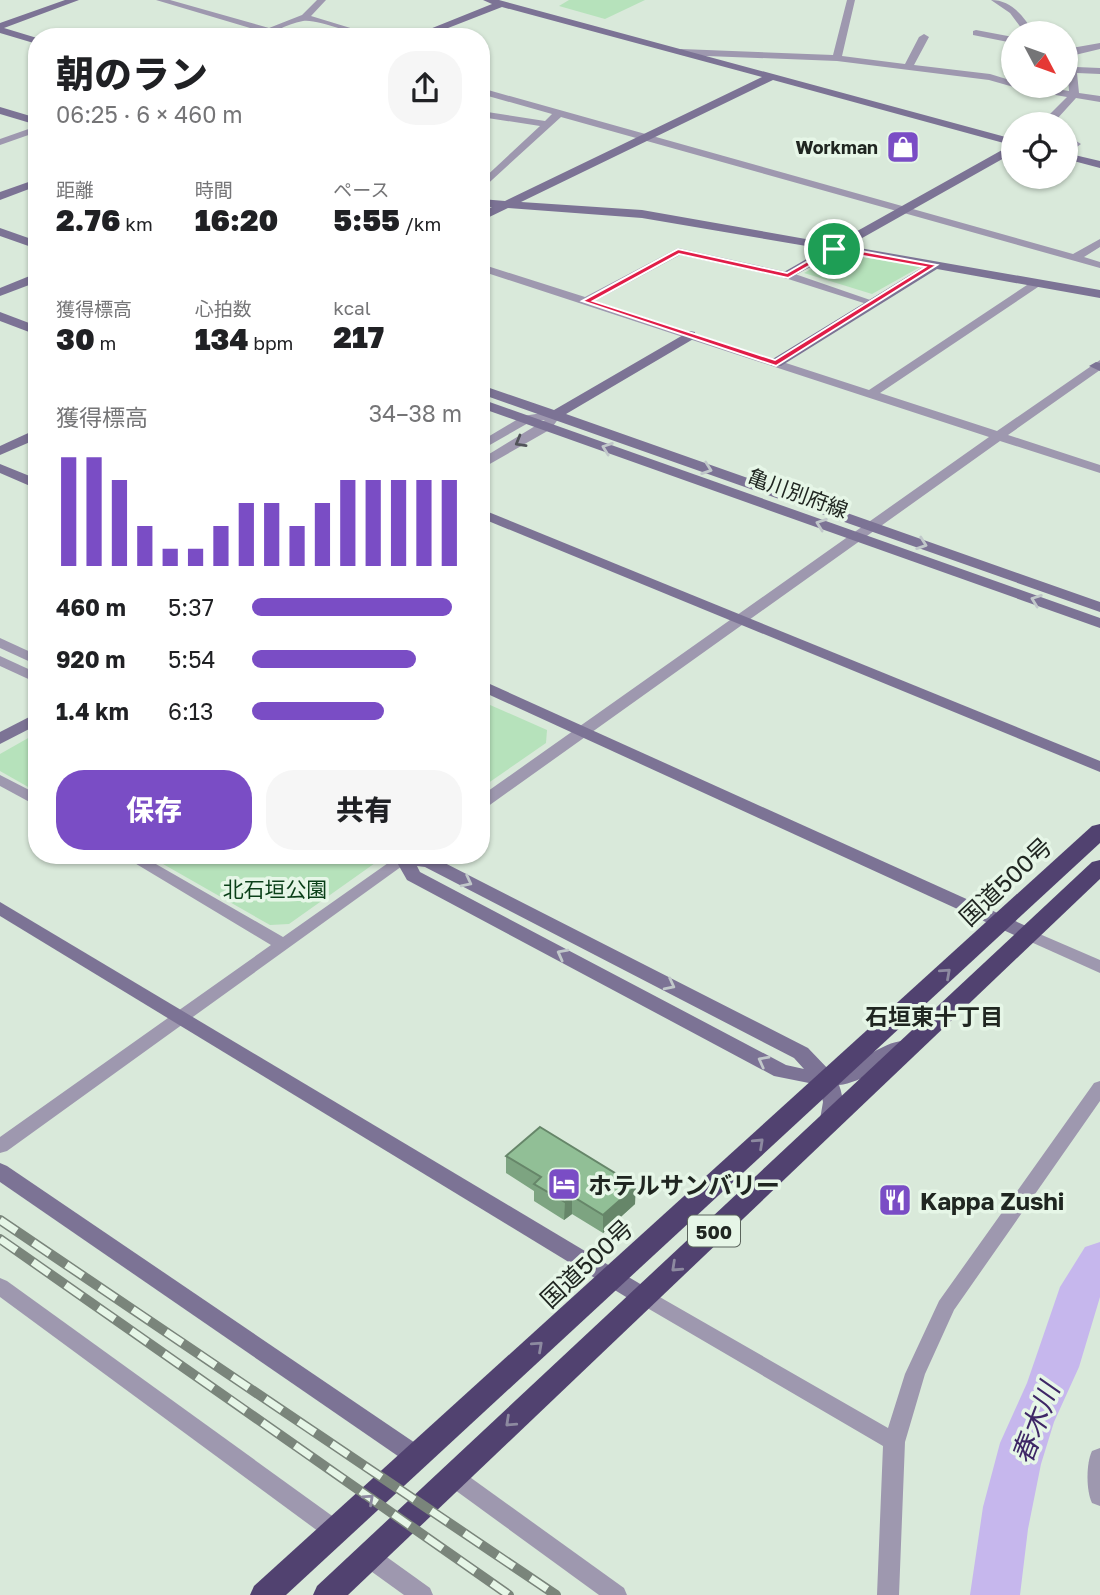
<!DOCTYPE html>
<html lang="ja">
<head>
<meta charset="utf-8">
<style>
	body { margin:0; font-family:"Golos Text","Noto Sans JP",sans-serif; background:#f6f6f6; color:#202124; height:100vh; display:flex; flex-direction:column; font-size:26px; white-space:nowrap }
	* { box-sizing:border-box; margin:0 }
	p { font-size:23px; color:#757577 }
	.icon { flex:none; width:38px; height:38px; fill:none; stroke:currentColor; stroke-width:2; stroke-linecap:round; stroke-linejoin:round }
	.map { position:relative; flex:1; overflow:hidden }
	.side { position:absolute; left:28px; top:28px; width:462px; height:836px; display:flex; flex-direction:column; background:#fff; border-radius:28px; box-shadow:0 2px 5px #0004 }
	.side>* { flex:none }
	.needle { width:46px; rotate:131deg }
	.buttons { position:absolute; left:1001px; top:21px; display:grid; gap:14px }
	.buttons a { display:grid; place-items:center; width:77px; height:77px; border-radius:50%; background:#fff; box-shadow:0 2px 5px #0004; font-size:35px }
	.pin { position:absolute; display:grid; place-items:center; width:60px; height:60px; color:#fff; margin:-30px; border:4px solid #fff; border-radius:50%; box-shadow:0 2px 7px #0007 }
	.round { display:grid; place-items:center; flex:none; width:74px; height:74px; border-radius:28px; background:#f6f6f6 }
	.summary { display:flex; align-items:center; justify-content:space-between; height:119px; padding:0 28px }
	h1 { font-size:38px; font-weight:800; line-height:52px }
	.stats { display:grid; grid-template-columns:repeat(3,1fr); gap:10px; height:119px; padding:7px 28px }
	.stats div { display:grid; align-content:center }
	.stats b { font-size:30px; font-weight:800 }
	.stats small { font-size:19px; font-weight:400 }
	.stats p { font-size:19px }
	.chart { height:196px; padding:14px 28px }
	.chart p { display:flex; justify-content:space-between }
	.chart svg { width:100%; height:126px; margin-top:7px; stroke:#7a4dc5; stroke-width:6 }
	.primary-button { display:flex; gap:14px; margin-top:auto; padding:14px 28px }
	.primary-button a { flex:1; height:80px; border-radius:28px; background:#7a4dc5; color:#fff; font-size:28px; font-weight:800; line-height:80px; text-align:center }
	.primary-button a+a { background:#f6f6f6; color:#202124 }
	ul { padding:0 28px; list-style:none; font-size:23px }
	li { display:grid; grid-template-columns:112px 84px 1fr; align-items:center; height:52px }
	li i { height:18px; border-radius:9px; background:#7a4dc5 }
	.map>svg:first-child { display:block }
	.green { fill:#b6e2bb }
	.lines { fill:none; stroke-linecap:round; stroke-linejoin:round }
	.river { fill:#c6b7ed; fill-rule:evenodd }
	.street { fill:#9e98af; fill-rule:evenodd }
	.secondary { fill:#7c7395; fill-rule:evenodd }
	.highway { fill:#514270; fill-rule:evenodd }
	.rail-casing { stroke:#7a857b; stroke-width:10 }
	.rail { stroke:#e6f6e7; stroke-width:7; stroke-dasharray:20; stroke-linecap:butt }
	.wall { fill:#7da481 }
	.shaded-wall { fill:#668669 }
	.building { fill:#91bf96; stroke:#668669; stroke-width:2 }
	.oneway { stroke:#52545a }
	.oneway2 { stroke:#c1c8ca }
	.oneway3 { stroke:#8d8aa0 }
	.route { fill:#e11d48; stroke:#fff; stroke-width:2; fill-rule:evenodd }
	.labels { text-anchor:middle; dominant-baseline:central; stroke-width:7; stroke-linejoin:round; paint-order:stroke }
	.far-poi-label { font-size:18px; font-weight:bold; fill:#202621; stroke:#e6f6e7; text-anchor:end }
	.shield { fill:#e6f6e7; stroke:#5b645c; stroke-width:2 }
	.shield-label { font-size:19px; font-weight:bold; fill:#202621 }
	.street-label { font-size:21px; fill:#202621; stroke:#e6f6e7 }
	.park-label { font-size:21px; fill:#0a3f18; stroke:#e6f6e7 }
	.neighbourhood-label { font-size:23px; font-weight:bold; fill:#202621; stroke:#e6f6e7 }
	.near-street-label { font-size:24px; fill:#202621; stroke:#e6f6e7 }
	.near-poi-label { font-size:24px; font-weight:bold; fill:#202621; stroke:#e6f6e7; text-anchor:start }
	.near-water-label { font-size:28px; font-style:italic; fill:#3e2766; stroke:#e6f6e7 }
</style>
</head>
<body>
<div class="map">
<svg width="1100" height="1595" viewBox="0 0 1100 1595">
	<rect width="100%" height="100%" fill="#d9e9da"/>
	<!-- green -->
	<g class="green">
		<polygon points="569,0 645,0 605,19 559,6"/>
		<polygon points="840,253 920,267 872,294 804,273"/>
		<polygon points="481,701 547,730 546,743 481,788"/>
		<polygon points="37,733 37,792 0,771 0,754"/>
		<polygon points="149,856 385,856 289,924 270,925"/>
	</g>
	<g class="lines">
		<!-- river -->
		<polygon class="river" points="1100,1242 1100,1297 1079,1367 1054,1422 1041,1464 1028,1529 1020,1595 970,1595 983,1507 1000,1443 1027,1383 1060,1287 1085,1247"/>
		<!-- street -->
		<g class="street">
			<path d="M156,0H170L269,28L302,15L317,0H326L311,16L380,37C359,37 316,18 303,21C284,24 270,37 250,37L260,31Z"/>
			<polygon points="847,0 855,0 842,56 905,64 919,37 924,34 929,37 914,65 990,74 1013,81 1013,86 1037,86 1069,91 1066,49 1100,43 1100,49 1075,55 1076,67 1100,68 1100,74 1077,73 1079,93 1100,96 1100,102 1076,98 1057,119 1057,124 1047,124 1048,116 1067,97 1021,89 989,80 837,61 681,55 676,52 681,49 833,55"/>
			<path d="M991,0C1012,0 1024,17 1034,33H1025L1010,13Z"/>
			<polygon points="976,30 1013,37 1013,43 973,35 973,31"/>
			<polygon points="481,88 1073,254 1100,239 1100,247 1084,257 1100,262 1100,268 561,117 481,190 481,181 540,126 481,117 481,111 545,121 552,114 481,94"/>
			<polygon points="37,126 37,132 0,145 0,139"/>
			<polygon points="1066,135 1081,144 1066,155 1066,147 1069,144 1066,142"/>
			<polygon points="678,248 792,273 876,302 870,305 785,278 680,255 595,301 869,390 1033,281 1041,281 1041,285 880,393 997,431 1100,360 1100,370 1008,435 1100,465 1100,473 1000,441 487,807 481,809 481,796 989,437 481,271 481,264 585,297"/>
			<polygon points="555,411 561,415 551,429 481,469 481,459 545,420 530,422 481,450 481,441 523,416"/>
			<polygon points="0,638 37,655 37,665 0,648"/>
			<polygon points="0,656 37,673 37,683 0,666"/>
			<polygon points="0,775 37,794 37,806 0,786"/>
			<polygon points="123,856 142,856 283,937 398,856 416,856 7,1151 0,1153 0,1137 271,945"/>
			<polygon points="1028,929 1100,960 1100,973 1022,938 1020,934"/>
			<polygon points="1100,1081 1100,1101 954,1310 925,1374 905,1442 899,1595 877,1595 883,1446 637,1302 634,1297 637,1292 644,1289 651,1292 888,1428 905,1374 939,1301 1094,1083"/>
			<polygon points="0,1278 7,1281 342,1523 345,1530 342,1537 334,1539 326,1537 0,1297"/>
			<path d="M1100,1448V1506L1092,1503C1086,1491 1086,1463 1092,1451Z"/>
			<polygon points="452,1467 460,1470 624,1588 627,1595 599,1595 444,1482 441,1476 444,1470"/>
			<polygon points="369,1548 377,1550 430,1588 433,1595 404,1595 361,1564 358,1557 361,1550"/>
		</g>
		<!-- secondary -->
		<g class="secondary">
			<polygon points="65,0 79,0 4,28 37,38 37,44 0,33 0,23"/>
			<path d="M483,0H499L1013,139V153L848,246L1100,290V298L937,269L781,366H771V360L923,267L838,252L788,279L784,278V272L824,249L642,218L508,208L481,221V212L492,207H481V199L505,201L762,77L502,7L425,37H410L492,4ZM773,80L1011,145L834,244L642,210L521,202Z"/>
			<polygon points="0,107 37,118 37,125 0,114"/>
			<polygon points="1066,153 1100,161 1100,168 1066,159"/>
			<polygon points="37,179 37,186 0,200 0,192"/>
			<polygon points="0,228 37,241 37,249 0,236"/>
			<polygon points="37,273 37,282 0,296 0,288"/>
			<polygon points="0,312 37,326 37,335 0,321"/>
			<polygon points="690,331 695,332 695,338 566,414 1100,602 1100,612 481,394 481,385 554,410"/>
			<polygon points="1096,362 1100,363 1100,371 1089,366"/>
			<polygon points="481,399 1100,618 1100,628 481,408"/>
			<polygon points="37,429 37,439 0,455 0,446"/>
			<polygon points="0,464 37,479 37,489 0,473"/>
			<polygon points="481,509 1100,761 1100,772 481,518"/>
			<polygon points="481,680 1035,930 1037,934 1035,938 1021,938 481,691"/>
			<polygon points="37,713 37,725 0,744 0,732"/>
			<path d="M397,856L435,858L808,1048L831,1072C856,1069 887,1035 911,1042L914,1047L911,1052C889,1062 861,1083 839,1085C845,1101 844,1116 836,1130L829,1132L822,1130L819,1125L823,1102L819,1085L774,1076L407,880L395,859ZM417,866L425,867L794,1058L804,1069L786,1065L420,872Z"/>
			<polygon points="0,902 652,1291 655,1297 652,1303 644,1306 636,1303 0,916"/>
			<polygon points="0,1163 7,1166 424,1449 428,1456 424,1463 416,1466 408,1463 0,1182"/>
		</g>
		<!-- highway -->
		<g class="highway">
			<polygon points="1100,824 1100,843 286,1595 250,1595 254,1586 1092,826"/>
			<polygon points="1100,860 1100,879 348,1595 313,1595 317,1586 1092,862"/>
		</g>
		<defs>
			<g id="rail">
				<polyline points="0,1220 556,1595"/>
				<polyline points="0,1239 509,1595"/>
			</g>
		</defs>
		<!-- rail casing -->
		<use href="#rail" class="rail-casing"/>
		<!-- rail -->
		<use href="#rail" class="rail"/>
	</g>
	<!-- wall -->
	<polygon class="wall" points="506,1156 635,1204 603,1233 572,1214 564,1220 534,1201 534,1191 506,1173"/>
	<!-- shaded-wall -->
	<g class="shaded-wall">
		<polygon points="636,1186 635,1204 603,1233 603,1215"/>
		<polygon points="572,1196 572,1214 564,1220 565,1202"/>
	</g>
	<!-- building -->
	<polygon class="building" points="540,1127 636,1186 603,1215 572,1196 565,1202 534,1184 541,1177 506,1156"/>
	<!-- one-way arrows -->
	<defs><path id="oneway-chevron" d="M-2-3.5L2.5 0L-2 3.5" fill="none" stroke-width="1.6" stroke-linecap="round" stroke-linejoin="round" transform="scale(1.75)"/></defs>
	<use class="oneway" href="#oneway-chevron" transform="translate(520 442) rotate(150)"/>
	<g class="oneway2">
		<use href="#oneway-chevron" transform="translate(607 448) rotate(-160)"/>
		<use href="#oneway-chevron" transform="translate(707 469) rotate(19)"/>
		<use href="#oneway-chevron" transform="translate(821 524) rotate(-160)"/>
		<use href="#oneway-chevron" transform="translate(922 544) rotate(19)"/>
		<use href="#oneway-chevron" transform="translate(1036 600) rotate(-160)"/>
		<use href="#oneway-chevron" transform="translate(467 882) rotate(27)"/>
		<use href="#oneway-chevron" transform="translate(562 954) rotate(-152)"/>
		<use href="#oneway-chevron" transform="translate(670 985) rotate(27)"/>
		<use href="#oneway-chevron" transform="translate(763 1061) rotate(-152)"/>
	</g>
	<g class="oneway3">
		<use href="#oneway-chevron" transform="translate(946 973) rotate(-42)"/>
		<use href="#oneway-chevron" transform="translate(759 1143) rotate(-43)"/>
		<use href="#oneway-chevron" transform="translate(676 1267) rotate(137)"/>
		<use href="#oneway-chevron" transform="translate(538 1346) rotate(-42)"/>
		<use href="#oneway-chevron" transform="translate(510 1422) rotate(137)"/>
		<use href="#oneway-chevron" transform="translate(369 1499) rotate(-42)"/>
	</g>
	<!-- route -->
	<path class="route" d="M834,246L937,265L776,366L582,301L678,249L787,273ZM835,251L925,267L775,360L593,301L679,254L788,278Z"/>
	<!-- icons -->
	<defs>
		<symbol id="shop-square" viewBox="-11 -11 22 22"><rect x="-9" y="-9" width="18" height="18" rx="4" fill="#7a4dc5" stroke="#e6f6e7"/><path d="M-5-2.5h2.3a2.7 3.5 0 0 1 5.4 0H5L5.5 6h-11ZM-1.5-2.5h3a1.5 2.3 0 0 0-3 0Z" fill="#fff"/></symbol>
		<symbol id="hotel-square" viewBox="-11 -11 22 22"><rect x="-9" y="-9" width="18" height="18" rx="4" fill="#7a4dc5" stroke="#e6f6e7"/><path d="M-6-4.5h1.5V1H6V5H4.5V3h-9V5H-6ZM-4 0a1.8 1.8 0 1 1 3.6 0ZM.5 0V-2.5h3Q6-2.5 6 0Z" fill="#fff"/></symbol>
		<symbol id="restaurant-square" viewBox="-11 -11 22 22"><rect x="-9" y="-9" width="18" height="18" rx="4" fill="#7a4dc5" stroke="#e6f6e7"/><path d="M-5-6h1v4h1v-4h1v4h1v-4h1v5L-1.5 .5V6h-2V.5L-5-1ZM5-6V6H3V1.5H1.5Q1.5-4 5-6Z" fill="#fff"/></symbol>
	</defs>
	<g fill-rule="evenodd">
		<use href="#shop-square" x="884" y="128" width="38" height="38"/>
		<use href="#hotel-square" x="545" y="1165" width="38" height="38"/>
		<use href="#restaurant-square" x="876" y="1181" width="38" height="38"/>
	</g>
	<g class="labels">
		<!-- far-poi labels -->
		<g class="far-poi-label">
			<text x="878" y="147">Workman</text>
		</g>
		<!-- shield labels -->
		<rect class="shield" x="688" y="1215.5" width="52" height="31" rx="5"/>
		<g class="shield-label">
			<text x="714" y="1231">500</text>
		</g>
		<!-- street labels -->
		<g class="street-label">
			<text transform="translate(798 493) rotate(20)">亀川別府線</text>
		</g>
		<!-- park labels -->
		<g class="park-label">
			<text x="275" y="889">北石垣公園</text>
		</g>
		<!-- neighbourhood labels -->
		<g class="neighbourhood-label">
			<text x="934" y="1016">石垣東十丁目</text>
		</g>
		<!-- near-street labels -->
		<g class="near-street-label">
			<text transform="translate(1005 881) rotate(-43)">国道500号</text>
			<text transform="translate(586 1263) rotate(-43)">国道500号</text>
		</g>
		<!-- near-poi labels -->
		<g class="near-poi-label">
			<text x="588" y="1184">ホテルサンバリー</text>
			<text x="920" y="1200">Kappa Zushi</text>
		</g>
		<!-- near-water labels -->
		<g class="near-water-label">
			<text transform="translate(1035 1423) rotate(-69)">春木川</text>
		</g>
	</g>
</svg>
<div class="buttons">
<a><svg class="needle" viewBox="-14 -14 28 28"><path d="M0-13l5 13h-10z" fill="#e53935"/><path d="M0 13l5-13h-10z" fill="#757577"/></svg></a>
<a><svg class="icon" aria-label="locate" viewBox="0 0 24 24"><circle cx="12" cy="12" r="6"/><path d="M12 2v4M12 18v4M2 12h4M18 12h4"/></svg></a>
</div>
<div class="pin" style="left:834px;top:249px;background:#1e9e55"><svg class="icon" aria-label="arrive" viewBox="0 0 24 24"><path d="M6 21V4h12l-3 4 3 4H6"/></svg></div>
<section class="side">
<div class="summary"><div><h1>朝のラン</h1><p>06:25 · 6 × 460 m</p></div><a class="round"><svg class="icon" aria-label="share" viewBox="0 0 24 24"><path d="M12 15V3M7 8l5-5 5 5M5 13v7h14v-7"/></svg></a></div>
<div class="stats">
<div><p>距離</p><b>2.76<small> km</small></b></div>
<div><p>時間</p><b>16:20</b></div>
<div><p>ペース</p><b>5:55<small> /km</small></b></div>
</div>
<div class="stats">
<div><p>獲得標高</p><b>30<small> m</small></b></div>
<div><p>心拍数</p><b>134<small> bpm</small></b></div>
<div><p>kcal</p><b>217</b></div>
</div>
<div class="chart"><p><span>獲得標高</span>34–38 m</p>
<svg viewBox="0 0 160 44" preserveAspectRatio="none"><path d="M5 44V6M15 44V6M25 44V14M35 44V30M45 44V38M55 44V38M65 44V30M75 44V22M85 44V22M95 44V30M105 44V22M115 44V14M125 44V14M135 44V14M145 44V14M155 44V14"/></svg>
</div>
<ul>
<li><b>460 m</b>5:37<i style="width:95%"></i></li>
<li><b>920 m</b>5:54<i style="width:78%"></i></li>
<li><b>1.4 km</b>6:13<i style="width:63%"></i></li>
</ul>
<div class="primary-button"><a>保存</a><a>共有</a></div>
</section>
</div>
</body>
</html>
